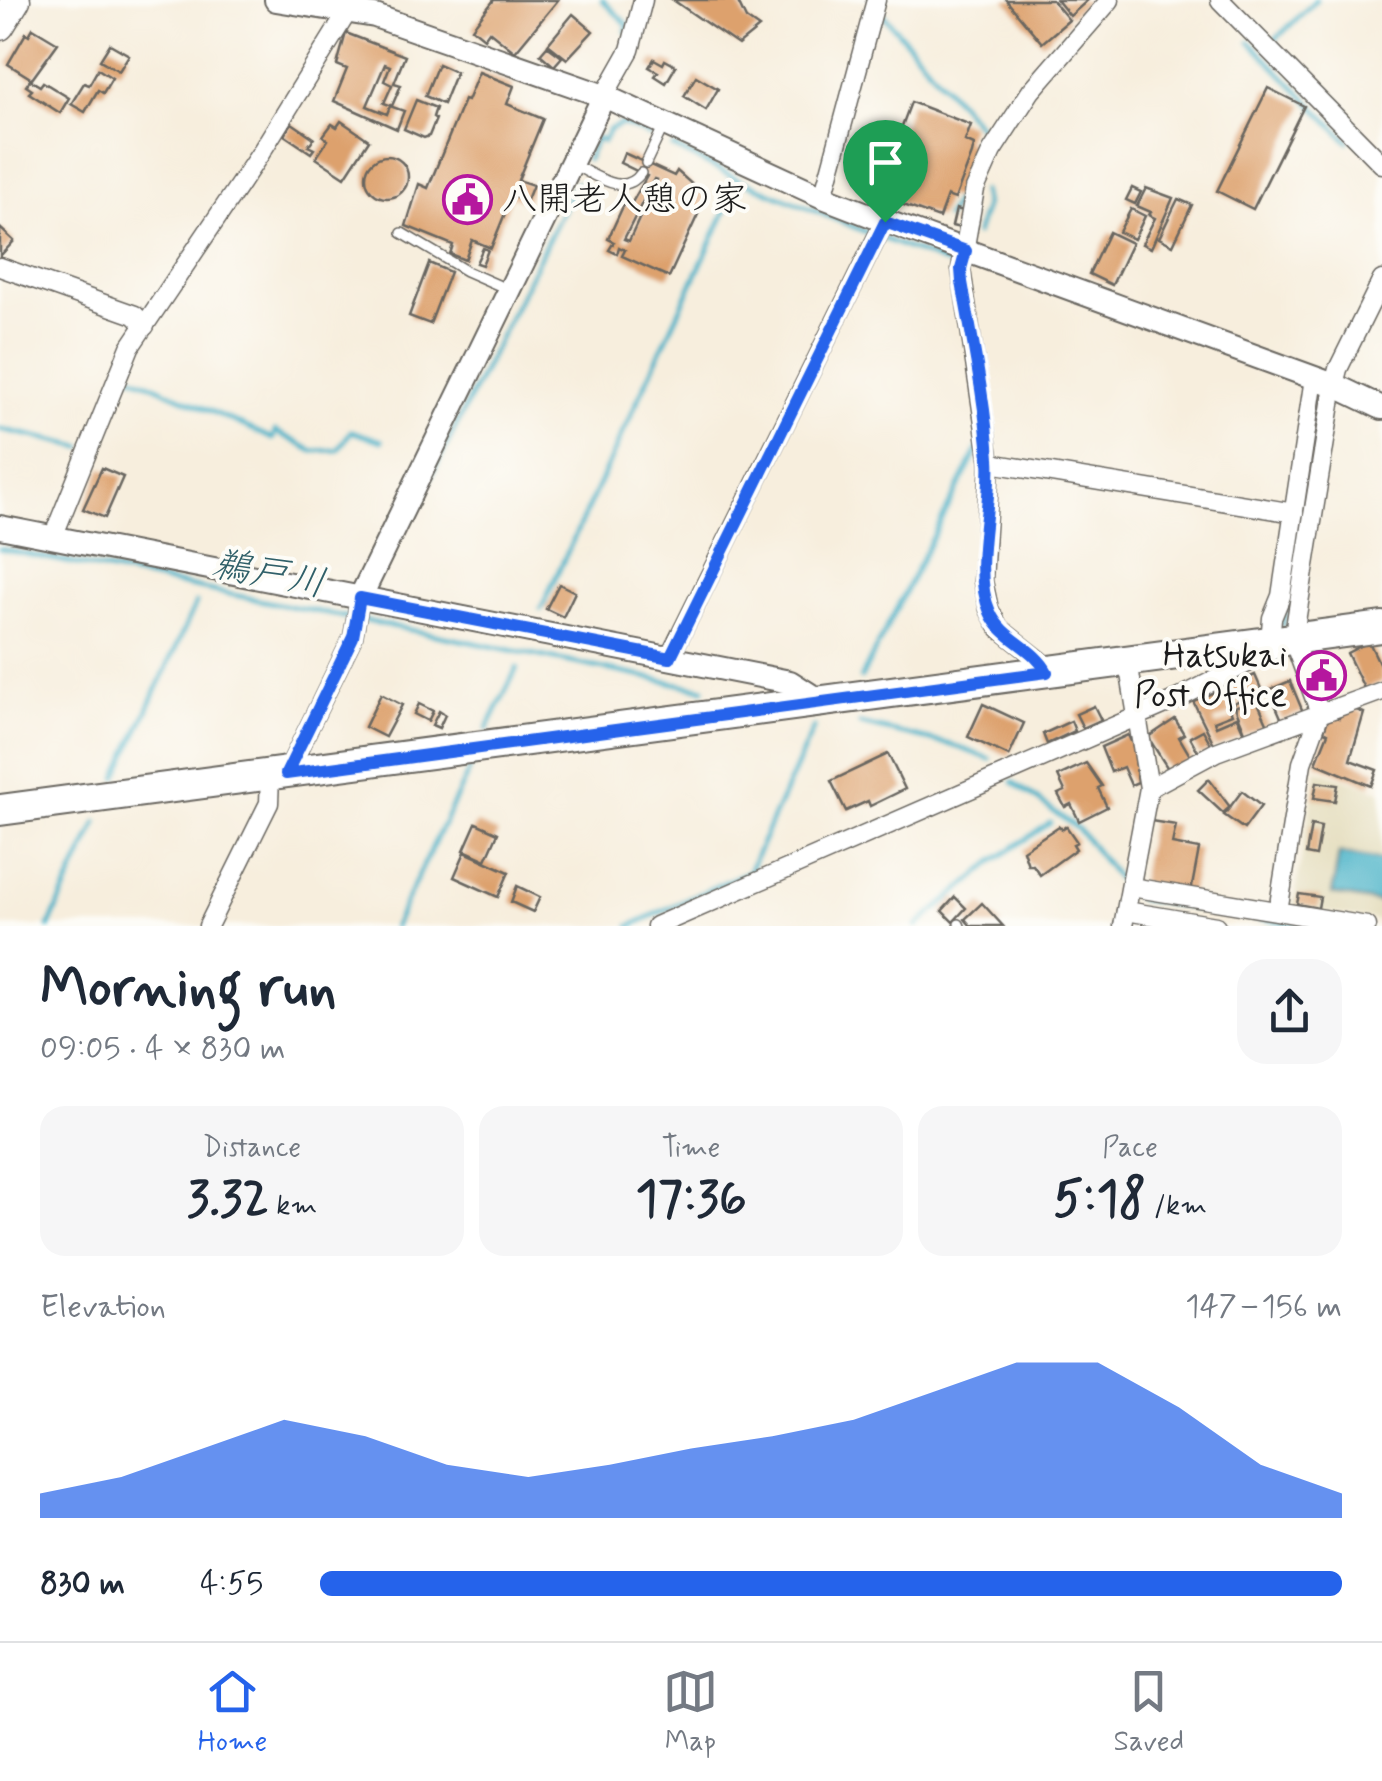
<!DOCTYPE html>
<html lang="en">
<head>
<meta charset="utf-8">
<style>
	body { margin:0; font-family:Mynerve,"Klee One",sans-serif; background:#f6f6f7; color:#1f2937; height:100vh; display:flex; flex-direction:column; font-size:38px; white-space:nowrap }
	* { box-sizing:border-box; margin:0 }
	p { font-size:32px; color:#747a83 }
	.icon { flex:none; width:55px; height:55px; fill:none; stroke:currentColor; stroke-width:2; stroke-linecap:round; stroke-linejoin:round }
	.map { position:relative; height:926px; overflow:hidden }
	.sheet { display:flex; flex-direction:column; background:#fff; flex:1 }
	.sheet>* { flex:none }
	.pin { position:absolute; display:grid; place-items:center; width:85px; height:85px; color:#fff; margin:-102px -42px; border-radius:50% 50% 50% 0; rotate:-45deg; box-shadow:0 0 10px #0007 }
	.pin .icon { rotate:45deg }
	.round { display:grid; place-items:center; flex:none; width:105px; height:105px; border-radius:30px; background:#f6f6f7 }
	.summary { display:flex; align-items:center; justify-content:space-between; height:170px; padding:0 40px }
	h1 { font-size:55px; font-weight:700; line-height:75px }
	.metrics { display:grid; grid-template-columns:repeat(3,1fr); gap:15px; height:170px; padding:10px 40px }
	.metrics div { display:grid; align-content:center; border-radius:25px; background:#f6f6f7; text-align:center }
	.metrics b { font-size:50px; font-weight:700 }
	.metrics small { font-size:28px; font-weight:400 }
	.metrics p { font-size:28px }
	.chart { height:280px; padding:20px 40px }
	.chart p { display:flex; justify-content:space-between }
	.chart svg { width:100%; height:180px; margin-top:10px; fill:#2563eb; opacity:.7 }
	ul { padding:0 40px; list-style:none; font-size:32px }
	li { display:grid; grid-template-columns:160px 120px 1fr; align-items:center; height:75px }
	li i { height:25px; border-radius:12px; background:#2563eb }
	.dock { display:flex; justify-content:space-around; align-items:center; height:140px; border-top:2px solid #e0e1e3; background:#fff; font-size:28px; color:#747a83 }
	.dock a { display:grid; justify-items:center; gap:5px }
	.dock .active { color:#2563eb }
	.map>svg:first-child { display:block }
	.built { fill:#e3dbba }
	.water { fill:#49b2c8; stroke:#326772; stroke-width:2.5 }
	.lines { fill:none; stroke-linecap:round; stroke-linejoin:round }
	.stream { stroke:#49b2c8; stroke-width:5 }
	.building { fill:#dda16d; fill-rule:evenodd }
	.service-casing { stroke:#696660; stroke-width:12 }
	.minor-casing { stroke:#696660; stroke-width:21 }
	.tertiary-casing { stroke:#696660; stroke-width:26 }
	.secondary-casing { stroke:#696660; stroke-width:31 }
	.primary-casing { stroke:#696660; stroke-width:34 }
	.service { stroke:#fff; stroke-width:9 }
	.minor { stroke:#fff; stroke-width:18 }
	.tertiary { stroke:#fff; stroke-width:22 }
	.secondary { stroke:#fff; stroke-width:28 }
	.primary { stroke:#fff; stroke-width:30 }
	.route-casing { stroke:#fff; stroke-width:20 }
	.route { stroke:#2563eb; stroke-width:12 }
	.labels { text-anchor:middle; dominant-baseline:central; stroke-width:8; stroke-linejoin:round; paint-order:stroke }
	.poi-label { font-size:35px; fill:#1c1c1c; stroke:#fdfcf7; text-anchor:start }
	.water-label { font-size:38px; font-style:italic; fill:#306069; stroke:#fdfcf7 }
</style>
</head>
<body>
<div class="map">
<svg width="1382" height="926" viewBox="0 0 1382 926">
	<rect width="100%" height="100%" fill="#fdfcf7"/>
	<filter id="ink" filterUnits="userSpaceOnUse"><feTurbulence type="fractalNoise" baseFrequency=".01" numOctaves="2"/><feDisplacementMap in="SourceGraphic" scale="20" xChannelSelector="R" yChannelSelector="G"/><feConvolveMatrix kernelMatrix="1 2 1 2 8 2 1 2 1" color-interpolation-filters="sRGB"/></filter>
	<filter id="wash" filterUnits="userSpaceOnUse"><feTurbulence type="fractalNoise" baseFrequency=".0048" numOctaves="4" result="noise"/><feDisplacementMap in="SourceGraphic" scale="40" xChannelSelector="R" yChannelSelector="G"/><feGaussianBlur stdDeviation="2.25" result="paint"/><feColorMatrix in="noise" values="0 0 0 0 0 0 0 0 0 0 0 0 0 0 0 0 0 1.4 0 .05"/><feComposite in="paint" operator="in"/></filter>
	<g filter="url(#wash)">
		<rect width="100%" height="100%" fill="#f7eedd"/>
		<!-- built -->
		<polygon class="built" points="1317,770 1382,791 1382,921 1293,907"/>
		<!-- water -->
		<polygon class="water" points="1339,853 1382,860 1382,903 1332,894"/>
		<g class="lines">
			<!-- stream -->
			<g class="stream">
				<polyline points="602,0 628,25 626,31"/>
				<polyline points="882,13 990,139"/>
				<polyline points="1274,41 1316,0"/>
				<polyline points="1250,42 1348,141"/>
				<polyline points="1048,59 1086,14"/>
				<polyline points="673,147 740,180 866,232"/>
				<polyline points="587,159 597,138 603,142 609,130 622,124 650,136"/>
				<polyline points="946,217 979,159"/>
				<polyline points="976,234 985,206 982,191"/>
				<polyline points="884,239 955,267"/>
				<polyline points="126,378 128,374 273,439 275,431 313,451 338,450 351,431 382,441"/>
				<polyline points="0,429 82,447"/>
				<polyline points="1312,447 1320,401"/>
				<polyline points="427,485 576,183"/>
				<polyline points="0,549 350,618"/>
				<polyline points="541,609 740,180"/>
				<polyline points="361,620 704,689"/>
				<polyline points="1283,625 1287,601"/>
				<polyline points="861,678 980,445"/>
				<polyline points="860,724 952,745 990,759"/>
				<polyline points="487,729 517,668"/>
				<polyline points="117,777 196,603"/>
				<polyline points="1013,782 1078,829 1125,888"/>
				<polyline points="1134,895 1140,899 1302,926"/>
				<polyline points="49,926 97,822"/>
				<polyline points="394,926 470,769"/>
				<polyline points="630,926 749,871 814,727"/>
				<polyline points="917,926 995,860 1050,823"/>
			</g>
		</g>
		<g id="blocks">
			<!-- building -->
			<g class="building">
				<polygon points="494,0 558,0 515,52 489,31 484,38 472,28"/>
				<polygon points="673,0 737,0 746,19 759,28 738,45"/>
				<polygon points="1006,0 1052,0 1069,20 1042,43"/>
				<polygon points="1057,0 1088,0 1070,16"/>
				<polygon points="573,14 593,31 567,59 548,44"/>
				<polygon points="33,28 58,43 32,79 8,64 26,33 29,35"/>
				<polygon points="346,33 405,56 394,83 401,85 392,106 384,103 392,85 384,81 390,66 385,64 367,106 387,114 390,106 404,111 397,129 334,101 347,69 337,65"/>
				<polygon points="110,44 129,55 119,71 100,60"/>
				<polygon points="547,46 562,57 554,66 540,54"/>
				<polygon points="654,59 663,64 665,60 676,66 666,83 655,76 658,72 649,67"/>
				<polygon points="438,64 456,72 443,104 425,96"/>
				<polygon points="98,69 112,78 103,93 98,90 85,112 71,104 84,83 89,85"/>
				<polygon points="479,72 514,86 507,104 543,119 518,180 533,185 526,202 512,196 491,248 472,240 465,260 450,254 453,245 406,226 419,184 428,188 464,100 467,101"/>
				<polygon points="696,76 718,89 706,110 684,96"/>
				<polygon points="30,80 40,86 43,82 69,98 60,113 29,93 32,90 26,86"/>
				<polygon points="1268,88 1304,106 1253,209 1217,191"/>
				<polygon points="416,100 436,108 433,117 436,119 429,136 424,138 404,129"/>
				<polygon points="911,102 971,125 965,141 974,145 972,154 955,199 947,196 939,218 876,195"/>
				<polygon points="341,121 369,140 345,177 316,158 328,140 323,136 332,124 337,127"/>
				<polygon points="292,123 314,138 308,146 314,149 311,153 284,135"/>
				<path d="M624,153L674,176L677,171L706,197L669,277L622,256L625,250L619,247L617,254L609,250L614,242L608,239L624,204L630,206L647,176L620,163ZM654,179L657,180L629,241L624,239Z"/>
				<circle cx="387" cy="177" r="21"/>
				<polygon points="1132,188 1141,192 1135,204 1126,200"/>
				<polygon points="1146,188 1173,198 1151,248 1142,244 1155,218 1149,215 1151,212 1137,206"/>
				<polygon points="1178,199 1192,205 1173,245 1159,238"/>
				<polygon points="956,209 968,212 964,229 952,226"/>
				<polygon points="1131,209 1145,216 1134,239 1119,232"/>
				<polygon points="0,228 14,241 0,256"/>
				<polygon points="1109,232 1132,243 1112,285 1089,274"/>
				<polygon points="483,248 488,250 482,265 476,263"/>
				<polygon points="429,263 450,272 430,324 409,316"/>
				<polygon points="102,468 123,477 105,518 83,509"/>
				<polygon points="559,584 575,592 563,617 546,609"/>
				<polygon points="1369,642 1382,669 1382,682 1365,690 1347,653"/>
				<polygon points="1325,656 1337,683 1319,691 1307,663"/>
				<polygon points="1255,675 1262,691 1254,694 1268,725 1246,734 1235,707 1246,702 1244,698 1232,704 1225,688"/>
				<polygon points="1290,681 1303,712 1282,720 1269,690"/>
				<polygon points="1222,689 1232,714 1214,721 1216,726 1237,717 1245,735 1216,748 1193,701"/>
				<polygon points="381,694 402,705 385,737 365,727"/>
				<polygon points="419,704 433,711 428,721 414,714"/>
				<polygon points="983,704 1024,723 1009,756 968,737"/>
				<polygon points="1094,706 1101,720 1083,728 1076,714"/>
				<polygon points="1349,707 1364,713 1350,760 1377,770 1371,786 1316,763 1328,733 1324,731 1329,716 1339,718 1343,708"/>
				<polygon points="439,711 445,715 439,728 432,725"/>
				<polygon points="1175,719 1184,734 1179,737 1192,759 1170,772 1148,737"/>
				<polygon points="1071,721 1075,731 1047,744 1043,734"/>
				<polygon points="1203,730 1213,748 1200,755 1190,737"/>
				<polygon points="1128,735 1134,748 1138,782 1131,785 1123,767 1111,772 1101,747"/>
				<polygon points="888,754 905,789 870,806 868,801 846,811 831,781"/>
				<polygon points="1086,763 1102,786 1098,788 1107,807 1079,821 1071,804 1065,807 1058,794 1065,791 1058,776"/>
				<polygon points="1209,779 1230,807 1223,813 1198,790"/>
				<polygon points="1317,782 1338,785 1335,801 1314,798"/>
				<polygon points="1242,791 1261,806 1244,829 1224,815"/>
				<polygon points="1151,821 1176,825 1172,844 1199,849 1191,892 1140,883"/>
				<polygon points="476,823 498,833 486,860 464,850"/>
				<polygon points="1311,825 1321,827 1316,856 1306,854"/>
				<polygon points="1059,826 1062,829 1066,826 1077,842 1073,844 1076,849 1040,875 1033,865 1028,865 1023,850"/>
				<polygon points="465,852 509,872 498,897 454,877"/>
				<polygon points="517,886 540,897 533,912 511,902"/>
				<polygon points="1299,894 1320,897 1318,908 1297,904"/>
				<polygon points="955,897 966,908 953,922 942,911"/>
				<polygon points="982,903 1003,926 971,926 965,919"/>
			</g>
		</g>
	</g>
	<g filter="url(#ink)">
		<use href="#blocks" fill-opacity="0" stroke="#696660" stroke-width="2.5"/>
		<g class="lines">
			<defs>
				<g id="service">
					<polyline points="646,163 663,127"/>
					<path d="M574,165C595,175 624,198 641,173"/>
					<polyline points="402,233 466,271 507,289"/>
					<polyline points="959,924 960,926"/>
				</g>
				<g id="minor">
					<polyline points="1220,0 1382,164"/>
					<polyline points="604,96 630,50 643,0"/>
					<polyline points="823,197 876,0"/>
					<polyline points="0,267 135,315 145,326"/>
					<polyline points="990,463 1294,513"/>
					<polyline points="53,537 130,347 260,154 355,0"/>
					<polyline points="1270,643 1272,618 1281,596 1314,378"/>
					<polyline points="669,658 885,221"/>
					<polyline points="1047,672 1042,662 999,628 989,609 983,581 990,463 961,269 975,189 992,151 1031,91 1110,0"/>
					<polyline points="286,774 353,637 360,598"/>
					<polyline points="1149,788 1216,752 1382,691"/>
					<polyline points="1131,887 1367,926"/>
					<polyline points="1126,911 1216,926"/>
					<polyline points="1278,911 1302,763 1320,713 1293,640 1334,385 1338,369 1382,280"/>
					<polyline points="208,926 269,803 270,776"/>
					<polyline points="656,926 1177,699 1275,649"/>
					<polyline points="1123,926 1149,788 1128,662"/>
				</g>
				<g id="tertiary">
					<polyline points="276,0 375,16 604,96 823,197 885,221 1334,385 1382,408"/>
					<polyline points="0,527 790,682 823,703"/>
					<polyline points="360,598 604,96"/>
				</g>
				<polyline id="secondary" points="0,26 16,0"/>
				<polyline id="primary" points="0,810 1382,627"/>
			</defs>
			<!-- service casing -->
			<use href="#service" class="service-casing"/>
			<!-- minor casing -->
			<use href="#minor" class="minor-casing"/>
			<!-- tertiary casing -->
			<use href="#tertiary" class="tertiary-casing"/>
			<!-- secondary casing -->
			<use href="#secondary" class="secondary-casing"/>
			<!-- primary casing -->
			<use href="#primary" class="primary-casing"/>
			<!-- service -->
			<use href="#service" class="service"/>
			<!-- minor -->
			<use href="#minor" class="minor"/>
			<!-- tertiary -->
			<use href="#tertiary" class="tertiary"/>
			<!-- secondary -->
			<use href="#secondary" class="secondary"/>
			<!-- primary -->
			<use href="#primary" class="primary"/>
		</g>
	</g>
	<g class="lines" filter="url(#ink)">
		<defs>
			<path id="route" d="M885,222L966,251L961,269L962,282C972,340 985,399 989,458C993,505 971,568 990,612C1001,639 1034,647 1047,672L286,774L353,637L360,598L670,658Z"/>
		</defs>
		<!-- route casing -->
		<use href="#route" class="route-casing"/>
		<!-- route -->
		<use href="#route" class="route"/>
	</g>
	<!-- icons -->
	<defs>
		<symbol id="civic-ring" viewBox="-11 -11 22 22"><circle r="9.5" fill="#fdfcf7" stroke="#b5179e" stroke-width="1.5"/><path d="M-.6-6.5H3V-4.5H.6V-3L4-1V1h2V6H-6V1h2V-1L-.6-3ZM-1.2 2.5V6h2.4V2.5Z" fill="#b5179e"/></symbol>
	</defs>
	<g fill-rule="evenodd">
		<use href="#civic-ring" x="440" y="172" width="55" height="55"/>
		<use href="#civic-ring" x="1294" y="648" width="55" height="55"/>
	</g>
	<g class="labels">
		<!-- poi labels -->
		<g class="poi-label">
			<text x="502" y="200">八開老人憩の家</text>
			<text x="1287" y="656" text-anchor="end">Hatsukai<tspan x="1287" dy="40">Post Office</tspan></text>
		</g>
		<!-- water labels -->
		<g class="water-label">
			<text transform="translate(269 575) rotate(11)">鵜戸川</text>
		</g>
	</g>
</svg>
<div class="pin" style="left:885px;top:222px;background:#1e9e55"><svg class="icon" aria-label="arrive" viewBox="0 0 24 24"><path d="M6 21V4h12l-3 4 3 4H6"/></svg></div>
</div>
<section class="sheet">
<div class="summary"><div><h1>Morning run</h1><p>09:05 · 4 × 830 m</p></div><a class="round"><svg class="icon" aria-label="share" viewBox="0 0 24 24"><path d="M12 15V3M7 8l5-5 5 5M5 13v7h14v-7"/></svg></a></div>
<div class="metrics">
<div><p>Distance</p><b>3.32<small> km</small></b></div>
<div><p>Time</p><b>17:36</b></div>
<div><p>Pace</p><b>5:18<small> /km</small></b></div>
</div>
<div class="chart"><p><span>Elevation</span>147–156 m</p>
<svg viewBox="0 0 160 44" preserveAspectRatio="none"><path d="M0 44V38L10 34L20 27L30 20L40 24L50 31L60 34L70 31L80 27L90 24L100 20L110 13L120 6L130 6L140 17L150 31L160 38V44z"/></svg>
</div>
<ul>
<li><b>830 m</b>4:55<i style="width:100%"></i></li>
</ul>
</section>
<nav class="dock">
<a class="active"><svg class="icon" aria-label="home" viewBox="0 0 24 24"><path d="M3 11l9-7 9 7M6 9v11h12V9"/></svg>Home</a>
<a><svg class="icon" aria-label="map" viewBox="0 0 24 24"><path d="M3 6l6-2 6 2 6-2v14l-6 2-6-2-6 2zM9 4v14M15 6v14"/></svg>Map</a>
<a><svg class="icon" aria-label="saved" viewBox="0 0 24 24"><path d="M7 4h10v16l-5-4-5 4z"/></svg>Saved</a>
</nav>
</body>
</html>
